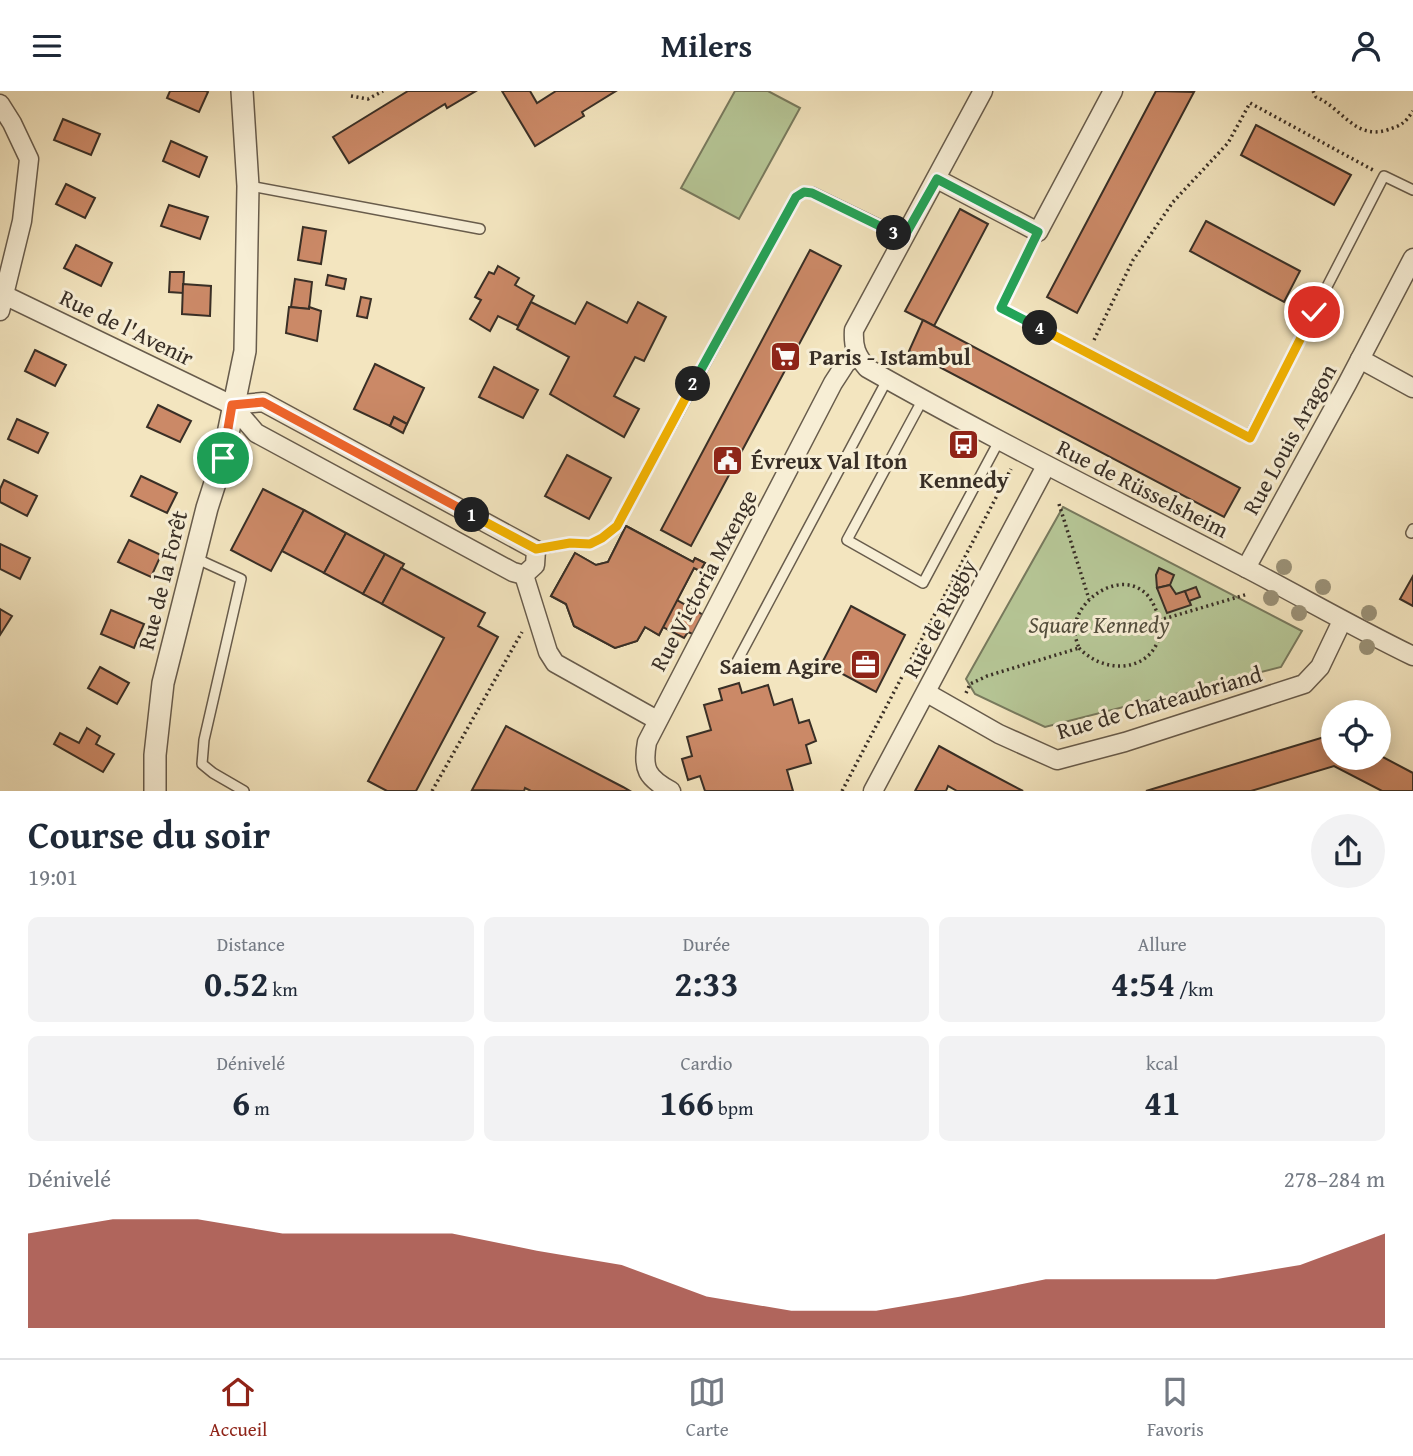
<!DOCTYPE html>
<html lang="fr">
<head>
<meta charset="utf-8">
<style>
	body { margin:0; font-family:"Gentium Book Plus",serif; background:#f2f2f3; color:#1f2937; height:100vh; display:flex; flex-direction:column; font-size:26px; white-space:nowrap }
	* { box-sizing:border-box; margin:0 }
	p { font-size:23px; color:#747a83 }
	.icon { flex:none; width:38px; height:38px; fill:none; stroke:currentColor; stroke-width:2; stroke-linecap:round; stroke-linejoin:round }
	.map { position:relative; height:700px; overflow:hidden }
	.details { display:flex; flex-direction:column; background:#fff; flex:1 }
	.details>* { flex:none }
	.tools { position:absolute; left:1321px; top:609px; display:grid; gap:14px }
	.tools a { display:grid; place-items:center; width:70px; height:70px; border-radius:50%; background:#fff; box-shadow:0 4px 18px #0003; font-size:35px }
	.pin { position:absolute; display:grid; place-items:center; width:60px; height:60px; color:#fff; margin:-30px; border:4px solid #fff; border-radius:50%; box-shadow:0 2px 7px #0007 }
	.km { position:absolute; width:35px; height:35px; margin:-18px; border-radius:50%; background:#222; color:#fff; font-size:19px; line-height:35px; text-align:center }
	.round { display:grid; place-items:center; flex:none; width:74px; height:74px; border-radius:37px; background:#f2f2f3 }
	.head { display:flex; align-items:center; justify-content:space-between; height:119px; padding:0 28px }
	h1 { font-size:38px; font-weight:600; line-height:52px }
	.metrics { display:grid; grid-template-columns:repeat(3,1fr); gap:10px; height:119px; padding:7px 28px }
	.metrics div { display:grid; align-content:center; border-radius:10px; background:#f2f2f3; text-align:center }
	.metrics b { font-size:35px; font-weight:600 }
	.metrics small { font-size:19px; font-weight:400 }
	.metrics p { font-size:19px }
	.chart { height:196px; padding:14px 28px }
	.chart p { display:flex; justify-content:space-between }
	.chart svg { width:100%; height:126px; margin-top:7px; fill:#8f2418; opacity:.7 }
	header { display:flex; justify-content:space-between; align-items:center; height:91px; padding:0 28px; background:#fff; font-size:32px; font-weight:600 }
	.dock { display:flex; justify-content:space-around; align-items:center; height:98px; border-top:2px solid #e0e1e3; background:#fff; font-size:19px; color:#747a83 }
	.dock a { display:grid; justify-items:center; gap:4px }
	.dock .active { color:#8f2418 }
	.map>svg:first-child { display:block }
	.green { fill:#b6c696; stroke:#787a5e; stroke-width:2 }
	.building { fill:#cb8967; stroke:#392f26; stroke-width:2 }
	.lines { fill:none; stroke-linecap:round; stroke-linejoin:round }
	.service-casing { stroke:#685c4c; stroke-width:12 }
	.minor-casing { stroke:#685c4c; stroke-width:21 }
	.tertiary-casing { stroke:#685c4c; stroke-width:24 }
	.path { stroke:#392f26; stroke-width:3.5; stroke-dasharray:2 3.5; stroke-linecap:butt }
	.service { stroke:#f7eed5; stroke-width:9 }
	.minor { stroke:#f7eed5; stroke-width:18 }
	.tertiary { stroke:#f7eed5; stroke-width:21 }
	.tree { fill:#9a9177 }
	.split-1-casing { stroke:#fff; stroke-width:14 }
	.split-2-casing { stroke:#fff; stroke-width:14 }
	.split-3-casing { stroke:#fff; stroke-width:14 }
	.split-4-casing { stroke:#fff; stroke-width:14 }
	.split-5-casing { stroke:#fff; stroke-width:14 }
	.split-1 { stroke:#f0652b; stroke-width:9 }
	.split-2 { stroke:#f5b400; stroke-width:9 }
	.split-3 { stroke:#22a559; stroke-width:9 }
	.split-4 { stroke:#22a559; stroke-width:9 }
	.split-5 { stroke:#f5b400; stroke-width:9 }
	.labels { text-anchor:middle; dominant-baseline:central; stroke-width:6; stroke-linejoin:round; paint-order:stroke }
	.street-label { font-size:23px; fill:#392f26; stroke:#f7eed5 }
	.poi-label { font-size:23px; font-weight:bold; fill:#392f26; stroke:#f7eed5; text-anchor:start }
	.park-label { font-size:23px; font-style:italic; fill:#524d3c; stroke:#f7eed5 }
</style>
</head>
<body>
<header><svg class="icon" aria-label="menu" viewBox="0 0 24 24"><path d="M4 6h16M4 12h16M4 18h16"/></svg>Milers<svg class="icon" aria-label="person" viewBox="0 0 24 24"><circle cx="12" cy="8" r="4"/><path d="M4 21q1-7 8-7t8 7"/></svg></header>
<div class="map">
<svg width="1413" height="700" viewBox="0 0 1413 700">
	<rect width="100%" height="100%" fill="#f3e5bf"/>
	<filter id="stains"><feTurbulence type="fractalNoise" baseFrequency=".00286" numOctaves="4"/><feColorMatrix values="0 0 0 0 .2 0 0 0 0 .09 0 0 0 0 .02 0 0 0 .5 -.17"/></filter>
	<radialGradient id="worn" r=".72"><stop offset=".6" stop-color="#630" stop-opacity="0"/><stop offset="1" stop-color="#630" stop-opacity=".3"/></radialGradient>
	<!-- green -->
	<g class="green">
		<polygon points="735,0 768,0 800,17 739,128 681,97"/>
		<polygon points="1063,416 1302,540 1281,576 1045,636 975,603 966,588"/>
	</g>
	<!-- building -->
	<g class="building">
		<polygon points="170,0 206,0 208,1 199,21 167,7"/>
		<polygon points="408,0 476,0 447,17 445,13 349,72 333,46"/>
		<polygon points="502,0 530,0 537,12 556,0 616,0 582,21 584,25 535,55"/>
		<polygon points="1156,0 1194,1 1077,222 1047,206"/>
		<polygon points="63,28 100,43 91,64 54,49"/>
		<polygon points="1256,34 1351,84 1334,114 1241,64"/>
		<polygon points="171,50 207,66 199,86 163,70"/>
		<polygon points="66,93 95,107 85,127 56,113"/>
		<polygon points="169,114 208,126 200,148 161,135"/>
		<polygon points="960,118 988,133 934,235 905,220"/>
		<polygon points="1206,130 1300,180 1284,211 1190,160"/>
		<polygon points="303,136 326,140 321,173 298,169"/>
		<polygon points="76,154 112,172 101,195 64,177"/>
		<polygon points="810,159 841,175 691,455 661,439"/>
		<polygon points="498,175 519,187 515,194 534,205 518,235 498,225 490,240 470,228 481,209 475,206 489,181 494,183"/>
		<polygon points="170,181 184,181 183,202 169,201"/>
		<polygon points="328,184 346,188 344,198 326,194"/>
		<polygon points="295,188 312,191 309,218 291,216"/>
		<polygon points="183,193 211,195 210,225 182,223"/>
		<polygon points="361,206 371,208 367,227 357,225"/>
		<polygon points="531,211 575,233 587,211 627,232 638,211 666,226 644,270 635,266 614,305 639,318 624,346 550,303 569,266 517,238"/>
		<polygon points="289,216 309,218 309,216 321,220 317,250 286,242"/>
		<polygon points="923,229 1240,397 1224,426 909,260"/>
		<polygon points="35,259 66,274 55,295 25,280"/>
		<polygon points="375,273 424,297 407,333 394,326 390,335 354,318"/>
		<polygon points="494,276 538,299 523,327 479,306"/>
		<polygon points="158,314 191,330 180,351 147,336"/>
		<polygon points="394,326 407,333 403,342 390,335"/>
		<polygon points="17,328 48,342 38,362 8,348"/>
		<polygon points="567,364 611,387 589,428 545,405"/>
		<polygon points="141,385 177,402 167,422 131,405"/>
		<polygon points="4,389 37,405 27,425 0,411 0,398"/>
		<polygon points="263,398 304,419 271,480 231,459"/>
		<polygon points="304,419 346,442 324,482 282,460"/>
		<polygon points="626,435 693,471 695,467 705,472 700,480 694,477 677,509 705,525 695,544 688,541 684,547 663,536 659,544 645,536 637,550 615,557 574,535 566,513 551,505 575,462 596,474 608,471"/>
		<polygon points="626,435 693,471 695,467 705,472 700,480 694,477 659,544 645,536 637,550 615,557 574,535 566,513 551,505 575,462 596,474 608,471"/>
		<polygon points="346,442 385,463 363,503 324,482"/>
		<polygon points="129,449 161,464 151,486 118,471"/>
		<polygon points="0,453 30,467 20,488 0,478"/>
		<polygon points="385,463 404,473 382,513 363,503"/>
		<polygon points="401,477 485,522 478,535 498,546 416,700 387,700 368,690 444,547 382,513"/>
		<polygon points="1159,477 1174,484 1170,494 1157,497 1156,484"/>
		<polygon points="1413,485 1413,515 1400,508"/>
		<polygon points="1170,494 1176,503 1185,500 1191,514 1167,522 1157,497"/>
		<polygon points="1196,496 1200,506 1189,510 1185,500"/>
		<polygon points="851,515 905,544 876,601 822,572"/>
		<polygon points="0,518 12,525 0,544"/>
		<polygon points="111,519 144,533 134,557 101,543"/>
		<polygon points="100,576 129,592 117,613 88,597"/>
		<polygon points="739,592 742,602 768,594 774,614 792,608 799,632 809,629 816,650 806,654 811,672 787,679 793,700 705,700 700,685 688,689 682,668 692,665 687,646 711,639 704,614 722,609 719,598"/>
		<polygon points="506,635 623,696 630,700 531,700 525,697 524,700 472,699"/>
		<polygon points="87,637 100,645 96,653 114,663 103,681 54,653 60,642 79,652"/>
		<polygon points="1334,643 1334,667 1379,667 1379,664 1413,682 1413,700 1382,700 1334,675 1251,700 1146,700"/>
		<polygon points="939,655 970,672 1023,700 957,700 948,695 946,700 915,700"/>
	</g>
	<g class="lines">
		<defs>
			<g id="service">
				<polyline points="250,95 480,138"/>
				<polyline points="1038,141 1001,217 1249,347 1384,85 1413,99"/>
				<polyline points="923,308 847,449 923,492 999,350"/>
				<polyline points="1411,442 1413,438"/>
				<polyline points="536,459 570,452 590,453 602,447 617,435 796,106 804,101 812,101 880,134 903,147"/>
				<polyline points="195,467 241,488 204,649 202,673 213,682 244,700"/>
				<polyline points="733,578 887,289"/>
			</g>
			<g id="minor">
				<path d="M983,0L854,239C853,256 856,264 867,277C990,347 1118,410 1244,476C1300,505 1355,537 1413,565"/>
				<polyline points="0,13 12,32 29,68 22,130 0,220"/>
				<polyline points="937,88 1038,141 1113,0"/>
				<polyline points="0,202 232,314 256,342 513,481 524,484"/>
				<polyline points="1360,268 1413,297"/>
				<polyline points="232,314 263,311 536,459 535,474 524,484"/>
				<polyline points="1246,477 1347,293 1413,167"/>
				<polyline points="524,484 548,561 555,572 657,629"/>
				<polyline points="927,602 999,643 1057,669 1125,651 1304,593 1320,576 1342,530"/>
				<path d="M671,700C647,687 642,678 647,651L833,292L846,272L857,265"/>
				<polyline points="873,700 1046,375"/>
			</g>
			<polyline id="tertiary" points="155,700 155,664 163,592 207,417 223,367 245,260 248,95 242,0"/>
		</defs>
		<!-- service casing -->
		<use href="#service" class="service-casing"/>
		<!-- minor casing -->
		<use href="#minor" class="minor-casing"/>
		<!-- tertiary casing -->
		<use href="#tertiary" class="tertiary-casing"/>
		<!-- path -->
		<g class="path">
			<path d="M1313,0L1316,6C1342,17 1355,49 1387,39C1402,34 1404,33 1413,20"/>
			<polyline points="351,5 368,8 383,0"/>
			<polyline points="1094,249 1133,169 1173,111 1228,52 1250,12 1373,79"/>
			<polyline points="1059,413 1089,508"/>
			<path d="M1079,557C1111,590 1165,576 1160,529"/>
			<path d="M966,602L970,593L987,585L1079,557C1076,549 1073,540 1076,531C1082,505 1120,481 1144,501C1152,507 1156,519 1160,529L1248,503"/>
			<polyline points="432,700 522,541"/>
			<polyline points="842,700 1011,378"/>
		</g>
		<!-- service -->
		<use href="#service" class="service"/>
		<!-- minor -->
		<use href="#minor" class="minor"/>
		<!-- tertiary -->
		<use href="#tertiary" class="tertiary"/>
	</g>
	<!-- trees -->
	<g class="tree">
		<circle cx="1284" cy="476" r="8"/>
		<circle cx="1323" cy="496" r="8"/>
		<circle cx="1271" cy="507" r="8"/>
		<circle cx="1299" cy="522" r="8"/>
		<circle cx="1369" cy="522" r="8"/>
		<circle cx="1367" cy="556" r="8"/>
	</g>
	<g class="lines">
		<defs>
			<polyline id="split-1" points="223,367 232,314 263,311 472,424"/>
			<polyline id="split-2" points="472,424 536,458 570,452 590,453 602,447 617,435 693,293"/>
			<polyline id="split-3" points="693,293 796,106 804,101 812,102 894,142"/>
			<polyline id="split-4" points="894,142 903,148 937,88 1038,141 1001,217 1040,237"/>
			<polyline id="split-5" points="1040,237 1250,347 1314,221"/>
		</defs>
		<!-- split-1 casing -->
		<use href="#split-1" class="split-1-casing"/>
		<!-- split-2 casing -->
		<use href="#split-2" class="split-2-casing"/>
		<!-- split-3 casing -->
		<use href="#split-3" class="split-3-casing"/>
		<!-- split-4 casing -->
		<use href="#split-4" class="split-4-casing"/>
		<!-- split-5 casing -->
		<use href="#split-5" class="split-5-casing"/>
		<!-- split-1 -->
		<use href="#split-1" class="split-1"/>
		<!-- split-2 -->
		<use href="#split-2" class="split-2"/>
		<!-- split-3 -->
		<use href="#split-3" class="split-3"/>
		<!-- split-4 -->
		<use href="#split-4" class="split-4"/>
		<!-- split-5 -->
		<use href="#split-5" class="split-5"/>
	</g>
	<!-- icons -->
	<defs>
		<symbol id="supermarket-square" viewBox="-11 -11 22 22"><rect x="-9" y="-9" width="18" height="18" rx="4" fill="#8f2418" stroke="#f7eed5"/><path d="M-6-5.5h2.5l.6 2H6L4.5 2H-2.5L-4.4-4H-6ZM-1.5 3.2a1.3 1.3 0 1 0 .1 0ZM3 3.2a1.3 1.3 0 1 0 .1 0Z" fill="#fff"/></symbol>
		<symbol id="bus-square" viewBox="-11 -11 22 22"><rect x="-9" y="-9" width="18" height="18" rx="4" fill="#8f2418" stroke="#f7eed5"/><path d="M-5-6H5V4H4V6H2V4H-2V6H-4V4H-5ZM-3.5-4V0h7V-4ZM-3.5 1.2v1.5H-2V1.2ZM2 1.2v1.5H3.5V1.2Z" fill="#fff"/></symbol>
		<symbol id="civic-square" viewBox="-11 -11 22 22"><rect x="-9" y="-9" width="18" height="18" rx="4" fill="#8f2418" stroke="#f7eed5"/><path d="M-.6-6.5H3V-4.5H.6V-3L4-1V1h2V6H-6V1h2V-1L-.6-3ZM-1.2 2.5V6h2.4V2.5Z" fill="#fff"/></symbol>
		<symbol id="office-square" viewBox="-11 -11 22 22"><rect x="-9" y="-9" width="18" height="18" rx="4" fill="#8f2418" stroke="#f7eed5"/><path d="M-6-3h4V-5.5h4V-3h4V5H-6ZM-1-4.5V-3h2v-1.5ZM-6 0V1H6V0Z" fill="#fff"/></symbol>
	</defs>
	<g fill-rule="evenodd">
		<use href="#supermarket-square" x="768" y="248" width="35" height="35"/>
		<use href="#bus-square" x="946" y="336" width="35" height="35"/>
		<use href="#civic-square" x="710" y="352" width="35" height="35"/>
		<use href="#office-square" x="848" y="556" width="35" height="35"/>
	</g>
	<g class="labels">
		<!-- street labels -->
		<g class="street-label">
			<text transform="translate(127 236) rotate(26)">Rue de l'Avenir</text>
			<text transform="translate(1289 348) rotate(-61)">Rue Louis Aragon</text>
			<text transform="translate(1143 397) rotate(27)">Rue de Rüsselsheim</text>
			<text transform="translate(162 489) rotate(-76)">Rue de la Forêt</text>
			<text transform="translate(703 489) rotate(-62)">Rue Victoria Mxenge</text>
			<text transform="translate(939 527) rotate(-62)">Rue de Rugby</text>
			<text transform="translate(1159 611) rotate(-16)">Rue de Chateaubriand</text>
		</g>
		<!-- poi labels -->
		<g class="poi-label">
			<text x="809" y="265">Paris - Istambul</text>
			<text x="751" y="369">Évreux Val Iton</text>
			<text x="964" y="388" text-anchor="middle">Kennedy</text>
			<text x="842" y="574" text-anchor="end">Saiem Agire</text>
		</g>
		<!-- park labels -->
		<g class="park-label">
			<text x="1099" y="533">Square Kennedy</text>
		</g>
	</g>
	<rect width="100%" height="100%" filter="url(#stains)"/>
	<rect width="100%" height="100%" fill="url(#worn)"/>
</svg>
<div class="tools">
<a><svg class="icon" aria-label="locate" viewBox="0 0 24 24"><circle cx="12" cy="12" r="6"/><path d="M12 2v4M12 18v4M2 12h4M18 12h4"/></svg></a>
</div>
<div class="pin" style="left:223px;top:367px;background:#1e9e55"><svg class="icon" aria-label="arrive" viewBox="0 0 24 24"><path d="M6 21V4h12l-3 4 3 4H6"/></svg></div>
<div class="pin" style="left:1314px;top:221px;background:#d93025"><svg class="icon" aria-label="check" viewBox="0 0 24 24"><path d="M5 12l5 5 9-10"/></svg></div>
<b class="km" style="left:472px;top:424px">1</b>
<b class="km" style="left:693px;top:293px">2</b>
<b class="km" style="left:894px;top:142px">3</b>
<b class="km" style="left:1040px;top:237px">4</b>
</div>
<section class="details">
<div class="head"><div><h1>Course du soir</h1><p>19:01</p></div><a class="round"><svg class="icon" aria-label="share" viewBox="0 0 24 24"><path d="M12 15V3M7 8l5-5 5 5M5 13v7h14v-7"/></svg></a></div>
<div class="metrics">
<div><p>Distance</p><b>0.52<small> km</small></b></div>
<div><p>Durée</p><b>2:33</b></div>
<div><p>Allure</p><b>4:54<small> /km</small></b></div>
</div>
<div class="metrics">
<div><p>Dénivelé</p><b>6<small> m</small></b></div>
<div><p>Cardio</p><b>166<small> bpm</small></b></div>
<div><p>kcal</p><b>41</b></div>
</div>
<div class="chart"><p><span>Dénivelé</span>278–284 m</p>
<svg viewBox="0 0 160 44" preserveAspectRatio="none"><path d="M0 44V11L10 6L20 6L30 11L40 11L50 11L60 17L70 22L80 33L90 38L100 38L110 33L120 27L130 27L140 27L150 22L160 11V44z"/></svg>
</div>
</section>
<nav class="dock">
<a class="active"><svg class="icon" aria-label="home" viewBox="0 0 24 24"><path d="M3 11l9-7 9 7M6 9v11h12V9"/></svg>Accueil</a>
<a><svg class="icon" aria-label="map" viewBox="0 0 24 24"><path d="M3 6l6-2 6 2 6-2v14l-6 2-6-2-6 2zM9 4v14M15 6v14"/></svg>Carte</a>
<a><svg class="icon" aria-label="saved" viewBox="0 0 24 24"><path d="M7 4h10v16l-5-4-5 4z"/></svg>Favoris</a>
</nav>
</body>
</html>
